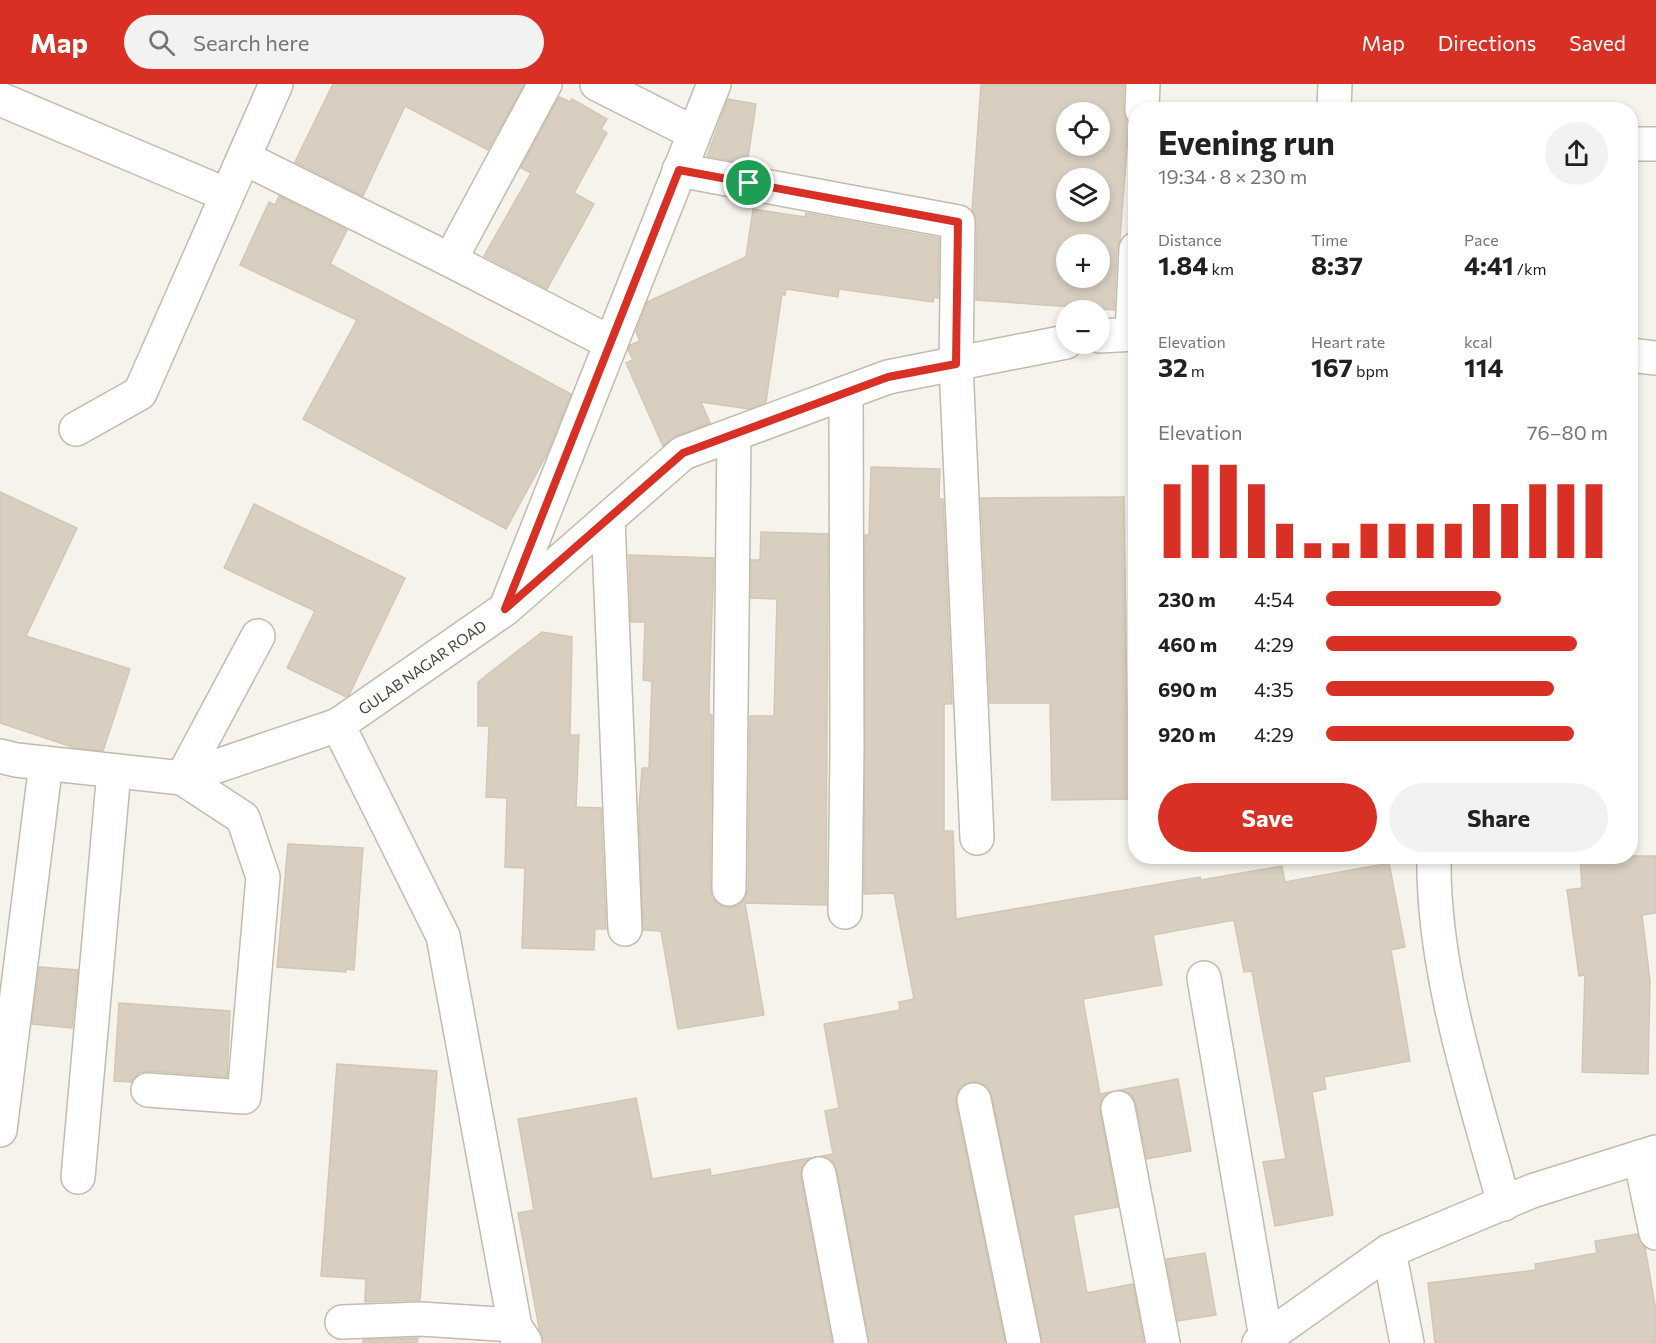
<!DOCTYPE html>
<html lang="en">
<head>
<meta charset="utf-8">
<style>
	body { margin:0; font-family:Commissioner,sans-serif; background:#f2f2f2; color:#202124; height:100vh; display:flex; flex-direction:column; font-size:22px; white-space:nowrap }
	* { box-sizing:border-box; margin:0 }
	p { font-size:20px; color:#757577 }
	.icon { flex:none; width:33px; height:33px; fill:none; stroke:currentColor; stroke-width:2; stroke-linecap:round; stroke-linejoin:round }
	.map { position:relative; flex:1; overflow:hidden }
	.side { position:absolute; left:1128px; top:18px; width:510px; height:762px; display:flex; flex-direction:column; background:#fff; border-radius:24px; box-shadow:0 3px 9px #0003 }
	.side>* { flex:none }
	.fabs { position:absolute; left:1056px; top:18px; display:grid; gap:12px }
	.fabs a { display:grid; place-items:center; width:54px; height:54px; border-radius:50%; background:#fff; box-shadow:0 3px 9px #0003; font-size:30px }
	.pin { position:absolute; display:grid; place-items:center; width:51px; height:51px; color:#fff; margin:-26px; border:3px solid #fff; border-radius:50%; box-shadow:0 2px 6px #0007 }
	.round { display:grid; place-items:center; flex:none; width:63px; height:63px; border-radius:32px; background:#f2f2f2 }
	.overview { display:flex; align-items:center; justify-content:space-between; height:102px; padding:0 30px }
	h1 { font-size:33px; font-weight:700; line-height:45px }
	.figures { display:grid; grid-template-columns:repeat(3,1fr); gap:9px; height:102px; padding:6px 30px }
	.figures div { display:grid; align-content:center }
	.figures b { font-size:26px; font-weight:700 }
	.figures small { font-size:16px; font-weight:400 }
	.figures p { font-size:16px }
	.chart { height:168px; padding:12px 30px }
	.chart p { display:flex; justify-content:space-between }
	.chart svg { width:100%; height:108px; margin-top:6px; stroke:#d93025; stroke-width:6 }
	.action { display:flex; gap:12px; margin-top:auto; padding:12px 30px }
	.action a { flex:1; height:69px; border-radius:36px; background:#d93025; color:#fff; font-size:24px; font-weight:700; line-height:69px; text-align:center }
	.action a+a { background:#f2f2f2; color:#202124 }
	ul { padding:0 30px; list-style:none; font-size:20px }
	li { display:grid; grid-template-columns:96px 72px 1fr; align-items:center; height:45px }
	li i { height:15px; border-radius:8px; background:#d93025 }
	header { display:flex; align-items:center; gap:36px; box-sizing:border-box; height:84px; padding:0 30px; background:#d93025; color:#fff }
	header strong { font-size:28px }
	nav { display:flex; gap:33px; margin-inline-start:auto; font-size:21px }
	.search { width:420px; height:54px; background:#f2f2f2; display:flex; align-items:center; gap:15px; box-sizing:border-box; padding:0 21px; border-radius:33px; color:#757577; font-size:22px }
	.map>svg:first-child { display:block }
	.building { fill:#d8cfc1; stroke:#d3c7b4; stroke-width:1.5; fill-rule:evenodd }
	.lines { fill:none; stroke-linecap:round; stroke-linejoin:round }
	.minor-casing { stroke:#c2bbae; stroke-width:36 }
	.minor { stroke:#fff; stroke-width:33 }
	.route-casing { stroke:#fff; stroke-width:12 }
	.route { stroke:#d93025; stroke-width:8 }
	.labels { text-anchor:middle; dominant-baseline:central; stroke-width:4.5; stroke-linejoin:round; paint-order:stroke }
	.street-label { font-size:15px; fill:#4b4439; stroke:#fff }
</style>
</head>
<body>
<header>
<strong>Map</strong>
<div class="search"><svg class="icon" aria-label="search" viewBox="0 0 24 24"><circle cx="10" cy="10" r="6"/><path d="M15 15l6 6"/></svg>Search here</div>
<nav><a>Map</a><a>Directions</a><a>Saved</a></nav>
</header>
<div class="map">
<svg width="1656" height="1259" viewBox="0 0 1656 1259">
	<rect width="100%" height="100%" fill="#f6f3ec"/>
	<!-- building -->
	<g class="building">
		<polygon points="333,0 524,0 488,66 405,22 363,112 295,78"/>
		<path d="M981,0H1124L1123,26L1125,34L1129,38L1120,155L1117,164L1114,226L976,216L977,138L972,127ZM1066,28H1100V62H1066ZM1066,94H1100V128H1066ZM1066,160H1100V194H1066Z"/>
		<polygon points="559,13 570,18 572,15 607,35 601,45 607,49 574,109 594,120 547,205 484,172 531,89 521,84"/>
		<polygon points="728,15 756,20 747,80 707,72"/>
		<polygon points="279,112 347,146 330,180 571,310 546,372 506,445 303,335 357,236 240,181 269,118 275,121"/>
		<polygon points="753,125 805,133 806,129 939,154 938,214 934,213 933,218 839,205 838,213 786,205 785,211 782,210 766,318 749,325 701,318 710,339 676,352 663,362 626,279 633,276 628,266 630,261 640,257 636,248 647,218 746,173"/>
		<polygon points="871,383 940,385 939,415 943,415 952,620 944,620 944,747 953,747 956,835 1200,793 1201,796 1282,782 1285,798 1389,779 1405,863 1391,866 1410,977 1324,993 1326,1005 1312,1008 1333,1131 1275,1142 1263,1078 1286,1075 1252,887 1244,888 1234,836 1153,851 1162,901 1083,915 1100,1010 1110,1008 1101,1017 1100,1027 1118,1123 1073,1131 1087,1209 1133,1200 1144,1259 1042,1259 992,1012 988,1003 980,998 971,998 961,1002 956,1011 956,1020 1005,1259 869,1259 837,1087 833,1077 822,1072 833,1070 825,1027 839,1024 824,940 900,926 899,918 914,915 894,809 864,810 865,451 869,451"/>
		<polygon points="0,408 77,444 26,552 130,585 103,667 75,664 0,639"/>
		<polygon points="1124,413 1127,630 1136,630 1136,715 1052,716 1050,619 990,619 981,414"/>
		<polygon points="254,420 405,494 349,611 346,613 287,584 315,527 224,484"/>
		<polygon points="761,448 828,450 826,821 745,819 764,931 678,945 661,847 643,846 639,725 642,684 649,684 652,597 643,596 645,538 631,538 629,471 714,474 709,612 709,630 712,631 710,805 712,814 719,821 729,824 738,822 745,815 748,805 750,632 774,632 777,515 751,514 751,476 760,476"/>
		<polygon points="542,548 572,553 570,651 579,651 576,723 601,724 606,845 595,845 594,866 522,864 525,784 505,783 507,714 486,713 489,642 478,642 478,598"/>
		<polygon points="288,760 363,764 354,886 346,885 346,888 277,883"/>
		<polygon points="1580,772 1656,772 1656,829 1642,831 1650,897 1648,990 1582,988 1585,891 1579,892 1567,806 1582,804"/>
		<polygon points="39,883 78,886 72,944 32,940"/>
		<polygon points="119,919 230,927 227,993 149,987 139,989 131,998 114,997"/>
		<polygon points="337,980 437,987 420,1216 365,1218 366,1195 321,1192"/>
		<polygon points="1178,995 1191,1067 1147,1075 1136,1020 1132,1011 1120,1006"/>
		<polygon points="636,1014 652,1095 710,1085 711,1092 810,1074 802,1083 801,1093 832,1259 543,1259 539,1244 518,1129 534,1126 518,1035"/>
		<polygon points="1637,1150 1645,1163 1656,1227 1656,1259 1435,1259 1428,1199 1536,1186 1535,1180 1597,1169 1595,1157"/>
		<polygon points="1205,1169 1216,1231 1178,1237 1166,1175"/>
		<polygon points="418,1254 417,1259 363,1259 363,1256"/>
	</g>
	<g class="lines">
		<defs>
			<g id="minor">
				<polyline points="597,0 694,49"/>
				<polyline points="0,15 227,111"/>
				<polyline points="1142,26 1143,0"/>
				<polyline points="1334,26 1335,0"/>
				<polyline points="1630,60 1656,60"/>
				<polyline points="244,74 450,176 611,259"/>
				<polyline points="679,86 958,138 956,280 977,754"/>
				<polyline points="450,176 545,0"/>
				<polyline points="1132,250 1136,165"/>
				<polyline points="1100,252 1136,250"/>
				<polyline points="1630,271 1656,274"/>
				<polyline points="76,345 140,309 276,0"/>
				<polyline points="608,435 625,845"/>
				<polyline points="507,521 714,0"/>
				<polyline points="338,641 443,852 518,1259"/>
				<polyline points="0,672 16,676 182,694 338,641 505,525 683,369 888,293 1066,258"/>
				<path d="M1434,772C1432,887 1474,1009 1504,1120"/>
				<polyline points="729,805 734,350"/>
				<polyline points="845,828 847,667 846,309"/>
				<polyline points="1204,894 1266,1254"/>
				<polyline points="148,1006 244,1013 263,793 243,734 182,694 258,552"/>
				<polyline points="974,1016 1024,1259"/>
				<polyline points="1118,1024 1163,1259"/>
				<polyline points="0,1046 46,679"/>
				<polyline points="1640,1073 1656,1149"/>
				<polyline points="819,1090 851,1259"/>
				<polyline points="78,1093 114,687"/>
				<polyline points="342,1238 421,1235 514,1241 525,1258"/>
				<polyline points="1259,1259 1389,1167"/>
				<polyline points="1407,1259 1389,1167 1532,1107 1656,1068"/>
			</g>
		</defs>
		<!-- minor casing -->
		<use href="#minor" class="minor-casing"/>
		<!-- minor -->
		<use href="#minor" class="minor"/>
	</g>
	<g class="lines">
		<defs>
			<polygon id="route" points="679,86 958,138 956,280 888,293 683,369 505,525"/>
		</defs>
		<!-- route casing -->
		<use href="#route" class="route-casing"/>
		<!-- route -->
		<use href="#route" class="route"/>
	</g>
	<g class="labels">
		<!-- street labels -->
		<g class="street-label">
			<text transform="translate(422 583) rotate(-35)">GULAB NAGAR ROAD</text>
		</g>
	</g>
</svg>
<div class="fabs">
<a><svg class="icon" aria-label="locate" viewBox="0 0 24 24"><circle cx="12" cy="12" r="6"/><path d="M12 2v4M12 18v4M2 12h4M18 12h4"/></svg></a>
<a><svg class="icon" aria-label="layers" viewBox="0 0 24 24"><path d="M12 4l9 5-9 5-9-5zM3 14l9 5 9-5"/></svg></a>
<a>+</a>
<a>−</a>
</div>
<div class="pin" style="left:749px;top:99px;background:#1e9e55"><svg class="icon" aria-label="arrive" viewBox="0 0 24 24"><path d="M6 21V4h12l-3 4 3 4H6"/></svg></div>
<section class="side">
<div class="overview"><div><h1>Evening run</h1><p>19:34 · 8 × 230 m</p></div><a class="round"><svg class="icon" aria-label="share" viewBox="0 0 24 24"><path d="M12 15V3M7 8l5-5 5 5M5 13v7h14v-7"/></svg></a></div>
<div class="figures">
<div><p>Distance</p><b>1.84<small> km</small></b></div>
<div><p>Time</p><b>8:37</b></div>
<div><p>Pace</p><b>4:41<small> /km</small></b></div>
</div>
<div class="figures">
<div><p>Elevation</p><b>32<small> m</small></b></div>
<div><p>Heart rate</p><b>167<small> bpm</small></b></div>
<div><p>kcal</p><b>114</b></div>
</div>
<div class="chart"><p><span>Elevation</span>76–80 m</p>
<svg viewBox="0 0 160 44" preserveAspectRatio="none"><path d="M5 44V14M15 44V6M25 44V6M35 44V14M45 44V30M55 44V38M65 44V38M75 44V30M85 44V30M95 44V30M105 44V30M115 44V22M125 44V22M135 44V14M145 44V14M155 44V14"/></svg>
</div>
<ul>
<li><b>230 m</b>4:54<i style="width:62%"></i></li>
<li><b>460 m</b>4:29<i style="width:89%"></i></li>
<li><b>690 m</b>4:35<i style="width:81%"></i></li>
<li><b>920 m</b>4:29<i style="width:88%"></i></li>
</ul>
<div class="action"><a>Save</a><a>Share</a></div>
</section>
</div>
</body>
</html>
